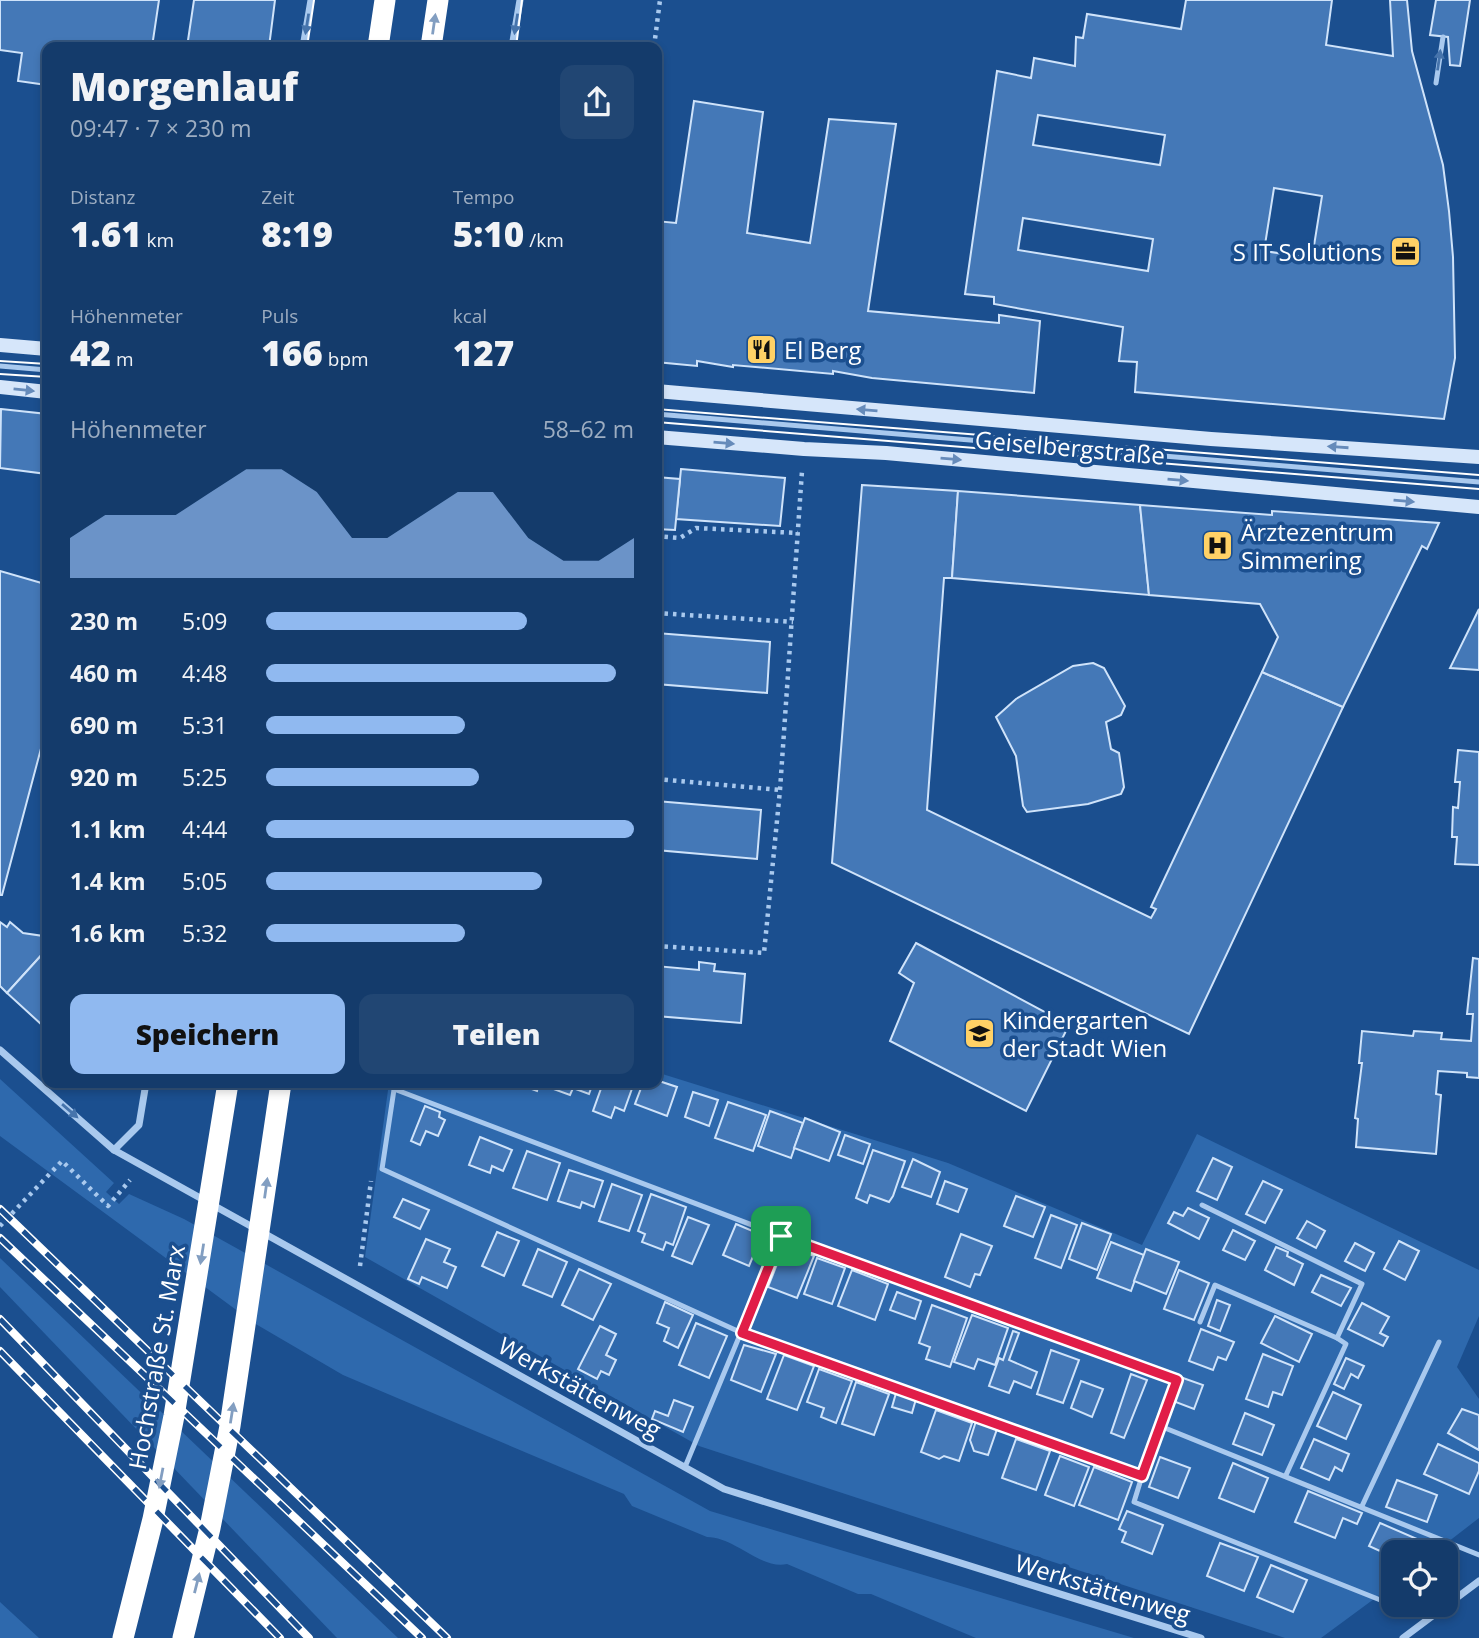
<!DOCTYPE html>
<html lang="de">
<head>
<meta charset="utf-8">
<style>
	body { margin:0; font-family:"Open Sans",sans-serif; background:#214673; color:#f1f3f6; height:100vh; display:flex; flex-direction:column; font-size:26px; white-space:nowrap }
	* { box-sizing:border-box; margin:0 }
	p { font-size:23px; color:#9dadc1 }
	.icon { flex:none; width:38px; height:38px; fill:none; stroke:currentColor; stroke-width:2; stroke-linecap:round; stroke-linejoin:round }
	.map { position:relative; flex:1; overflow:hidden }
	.drawer { position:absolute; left:42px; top:42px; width:620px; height:1046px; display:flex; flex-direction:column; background:#143b6b; border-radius:14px; box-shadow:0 4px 10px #0003,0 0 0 2px #33557e }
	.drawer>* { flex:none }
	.tools { position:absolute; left:1381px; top:1540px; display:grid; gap:14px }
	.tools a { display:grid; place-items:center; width:77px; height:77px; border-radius:14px; background:#143b6b; box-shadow:0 4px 10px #0003,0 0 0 2px #33557e; font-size:35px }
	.pin { position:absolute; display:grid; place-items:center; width:60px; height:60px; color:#fff; margin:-30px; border-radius:14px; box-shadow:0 4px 10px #0006 }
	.round { display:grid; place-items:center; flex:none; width:74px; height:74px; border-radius:14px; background:#214673 }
	.summary { display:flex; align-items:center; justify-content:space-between; height:119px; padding:0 28px }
	h1 { font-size:38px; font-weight:800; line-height:52px }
	.figures { display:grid; grid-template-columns:repeat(3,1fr); gap:10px; height:119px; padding:7px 28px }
	.figures div { display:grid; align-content:center }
	.figures b { font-size:35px; font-weight:800 }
	.figures small { font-size:19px; font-weight:400 }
	.figures p { font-size:19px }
	.chart { height:196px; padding:14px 28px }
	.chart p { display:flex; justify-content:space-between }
	.chart svg { width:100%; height:126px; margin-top:7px; fill:#90b9f0; opacity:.7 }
	.primary-button { display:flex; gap:14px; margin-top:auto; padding:14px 28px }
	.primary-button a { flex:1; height:80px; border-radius:14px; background:#90b9f0; color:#111; font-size:28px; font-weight:800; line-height:80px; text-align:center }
	.primary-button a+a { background:#214673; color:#f1f3f6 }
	ul { padding:0 28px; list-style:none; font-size:23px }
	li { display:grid; grid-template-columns:112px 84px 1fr; align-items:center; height:52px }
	li i { height:18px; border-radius:9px; background:#90b9f0 }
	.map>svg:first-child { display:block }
	.green { fill:#2e69ad }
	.building { fill:#4478b7; stroke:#cfe3fa; stroke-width:2; fill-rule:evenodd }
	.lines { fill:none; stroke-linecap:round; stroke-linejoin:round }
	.path { stroke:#a9c9ee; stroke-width:4.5; stroke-dasharray:3.5 5; stroke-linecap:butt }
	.service { stroke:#a9c9ee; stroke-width:5 }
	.minor { stroke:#a9c9ee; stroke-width:7 }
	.secondary { stroke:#d6e6fa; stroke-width:14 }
	.motorway { stroke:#fff; stroke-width:21 }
	.tram { stroke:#fff; stroke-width:2 }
	.rail-casing { stroke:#fff; stroke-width:8 }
	.rail { stroke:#1b4f8f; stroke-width:5; stroke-dasharray:16; stroke-linecap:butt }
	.oneway { fill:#4674ac }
	.oneway2 { fill:#829ec1 }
	.oneway3 { fill:#668bba }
	.route-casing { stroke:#fff; stroke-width:14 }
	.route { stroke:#e11d48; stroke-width:9 }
	.labels { text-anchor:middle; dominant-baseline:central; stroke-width:7; stroke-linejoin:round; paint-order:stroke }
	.poi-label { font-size:24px; fill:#fff; stroke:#1b4f8f; text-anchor:start }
	.street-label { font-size:24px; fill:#fff; stroke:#1b4f8f }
</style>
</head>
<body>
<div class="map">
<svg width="1479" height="1638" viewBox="0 0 1479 1638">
	<rect width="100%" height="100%" fill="#1b4f8f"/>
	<!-- green -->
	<g class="green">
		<polygon points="656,1072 948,1163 1142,1245 1197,1134 1479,1270 1479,1316 1457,1367 1479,1399 1479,1518 1435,1552 1393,1552 1393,1585 1321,1638 1285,1638 699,1446 365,1257 389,1083 656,1083"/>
		<path d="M0,1079L114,1183L106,1192L119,1204L129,1194L184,1219L710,1511L1134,1638H976L871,1594H858L787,1564C761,1570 735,1537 707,1537L632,1506L624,1494L343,1375L254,1323L0,1136Z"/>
		<polygon points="0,1258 398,1638 337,1638 0,1287"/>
		<polygon points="0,1602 39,1638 0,1638"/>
	</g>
	<!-- building -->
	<g class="building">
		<polygon points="0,0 159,0 152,47 47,47 47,85 18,81 22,53 0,50"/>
		<polygon points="194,0 275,0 269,47 187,47"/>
		<path d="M1186,0H1332L1326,45L1393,56L1390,0H1407L1412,51L1443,165L1449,211L1453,257L1455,358L1444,419L1135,392L1137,362L1119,361L1123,327L994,304V297L965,294L997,71L1031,78L1034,58L1075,66L1076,37L1083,38L1087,14L1181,29ZM1038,115L1165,135L1160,165L1033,145ZM1274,188L1322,196L1312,258L1264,251ZM1023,218L1153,239L1148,271L1018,250Z"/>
		<polygon points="1436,0 1470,0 1460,66 1450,65 1448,37 1430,35"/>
		<polygon points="694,101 763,112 747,233 810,243 829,119 896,124 868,311 999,323 999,315 1040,321 1034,393 872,378 833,371 833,374 733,365 733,367 697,361 697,366 656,362 656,221 676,223"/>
		<polygon points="1,409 47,414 47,474 0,468"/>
		<polygon points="681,469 785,478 780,526 676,519"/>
		<polygon points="656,477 680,479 675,530 656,529"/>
		<polygon points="862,485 958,491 952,578 944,578 927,810 1151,918 1156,909 1151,907 1262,672 1343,707 1189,1034 832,863"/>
		<polygon points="958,491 1140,505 1149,595 952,578"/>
		<polygon points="1140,505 1272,515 1272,511 1439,523 1427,549 1422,546 1343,707 1262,672 1278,637 1260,604 1149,595"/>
		<polygon points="0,571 45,584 44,592 47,593 47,726 2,895 0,895"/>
		<polygon points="1479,609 1479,670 1450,668"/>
		<polygon points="656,633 770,642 767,693 656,684"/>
		<polygon points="1093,663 1104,668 1125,706 1121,715 1106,722 1111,749 1119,753 1124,787 1121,794 1088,804 1027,812 1023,806 1016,756 996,717 1016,699 1073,666"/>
		<polygon points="1458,750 1479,752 1479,865 1455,864 1457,837 1452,837 1453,807 1458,808 1460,782 1455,782"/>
		<polygon points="656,801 761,810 757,859 656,850"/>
		<polygon points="0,922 7,927 10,922 23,933 43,936 45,951 7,993 0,986"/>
		<polygon points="916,943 1069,1025 1026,1111 890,1041 914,983 899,973"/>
		<polygon points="47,949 47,1019 42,1025 7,993"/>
		<polygon points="1473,958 1479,959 1479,1078 1467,1077 1467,1073 1438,1071 1436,1094 1441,1095 1436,1154 1356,1147 1358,1119 1355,1118 1362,1063 1359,1063 1362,1031 1413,1036 1414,1031 1442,1033 1441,1039 1471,1041 1473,1014 1467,1014"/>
		<polygon points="699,962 715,964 714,971 745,974 741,1023 656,1016 656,966 699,970"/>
		<polygon points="656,1080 677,1087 667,1116 635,1104 643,1083 656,1083"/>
		<polygon points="515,1083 539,1083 537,1091"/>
		<polygon points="546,1083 593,1083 589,1094 573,1088 570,1095 545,1086"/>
		<polygon points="603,1083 634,1083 624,1111 615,1107 611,1118 593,1111"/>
		<polygon points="693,1092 718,1100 709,1126 685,1117"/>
		<polygon points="728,1102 766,1115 753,1151 715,1138"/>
		<polygon points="425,1106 440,1112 439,1117 445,1120 438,1136 426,1131 420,1145 411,1141"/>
		<polygon points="770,1111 803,1123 791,1158 758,1146"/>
		<polygon points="805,1118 840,1132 829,1161 794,1148"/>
		<polygon points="845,1135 870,1144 863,1164 838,1155"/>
		<polygon points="480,1137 512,1150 503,1171 492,1166 490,1173 469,1165"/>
		<polygon points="873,1150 905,1161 893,1196 889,1202 870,1195 867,1203 856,1198"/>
		<polygon points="527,1151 560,1163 547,1200 513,1188"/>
		<polygon points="1213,1158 1232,1167 1217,1200 1197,1191"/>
		<polygon points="913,1159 940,1172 931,1197 902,1187"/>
		<polygon points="569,1170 603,1181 594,1207 582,1202 580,1208 558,1201"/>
		<polygon points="945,1181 967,1189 958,1212 937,1204"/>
		<polygon points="1263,1181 1282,1190 1265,1223 1246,1214"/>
		<polygon points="612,1184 642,1195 629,1231 599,1221"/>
		<polygon points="651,1194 686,1207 673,1245 666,1242 663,1250 642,1242 645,1234 638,1231"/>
		<polygon points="1016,1196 1045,1207 1033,1237 1004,1226"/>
		<polygon points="403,1199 429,1210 420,1229 394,1217"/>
		<polygon points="1188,1208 1209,1218 1199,1239 1168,1223 1174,1212 1183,1216"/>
		<polygon points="1051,1215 1077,1225 1061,1268 1035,1258"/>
		<polygon points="688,1217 709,1225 692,1264 672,1256"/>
		<polygon points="1307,1221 1325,1231 1316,1248 1297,1238"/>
		<polygon points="1082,1223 1111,1234 1097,1270 1069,1259"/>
		<polygon points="736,1224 762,1235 749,1266 723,1255"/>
		<polygon points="1233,1230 1255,1241 1245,1260 1223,1250"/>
		<polygon points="497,1232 519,1241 504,1276 482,1266"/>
		<polygon points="961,1234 992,1246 980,1275 975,1274 970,1287 945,1277"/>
		<polygon points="426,1239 450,1249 444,1262 456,1267 447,1288 422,1277 419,1284 408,1279"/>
		<polygon points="1399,1241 1419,1251 1405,1280 1384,1269"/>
		<polygon points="1111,1242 1144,1255 1131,1291 1097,1278"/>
		<polygon points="1355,1243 1374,1253 1365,1271 1345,1261"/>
		<polygon points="785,1244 814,1256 797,1298 768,1287"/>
		<polygon points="1276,1247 1288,1252 1287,1256 1303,1264 1294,1285 1265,1270"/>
		<polygon points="538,1249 567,1262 552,1297 523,1285"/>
		<polygon points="1146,1249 1179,1262 1166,1294 1134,1281"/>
		<polygon points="817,1258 845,1268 832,1304 804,1294"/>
		<polygon points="579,1269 611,1284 593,1320 562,1305"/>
		<polygon points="852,1270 888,1284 875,1320 838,1306"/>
		<polygon points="1179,1270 1209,1283 1194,1320 1164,1309"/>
		<polygon points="1321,1275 1351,1288 1341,1306 1312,1292"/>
		<polygon points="897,1292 921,1301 915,1319 890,1310"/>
		<polygon points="1217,1300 1230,1305 1220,1331 1208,1326"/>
		<polygon points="665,1302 693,1315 678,1348 664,1341 669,1328 657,1323"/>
		<polygon points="1362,1303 1389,1317 1380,1333 1388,1337 1383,1346 1348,1329"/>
		<polygon points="932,1305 967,1318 950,1367 926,1359 930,1347 919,1343"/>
		<polygon points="972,1315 1008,1328 995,1365 978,1359 974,1369 954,1362"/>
		<polygon points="1275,1316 1312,1334 1299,1362 1261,1343"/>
		<polygon points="696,1323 727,1336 709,1378 679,1365"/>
		<polygon points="600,1326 616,1334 606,1355 616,1360 609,1375 601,1371 597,1379 578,1369"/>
		<polygon points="1201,1329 1234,1342 1226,1360 1218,1357 1213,1370 1189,1361"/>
		<polygon points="1013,1331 1019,1333 1009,1360 1037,1372 1031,1388 1014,1381 1009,1393 989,1386 999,1358 1003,1360"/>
		<polygon points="744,1345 776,1354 761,1392 731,1380"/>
		<polygon points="1051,1350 1079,1360 1063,1403 1037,1394"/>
		<polygon points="1263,1354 1293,1366 1282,1395 1273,1392 1268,1407 1246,1399"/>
		<polygon points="784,1355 814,1366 797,1410 767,1399"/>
		<polygon points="1346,1358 1364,1366 1358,1378 1351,1374 1344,1389 1334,1384"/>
		<polygon points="819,1369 852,1381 836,1423 821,1417 824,1408 807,1402"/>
		<polygon points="1131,1374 1147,1380 1124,1438 1111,1433"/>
		<polygon points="1183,1378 1203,1385 1194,1409 1173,1401"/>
		<polygon points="1081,1381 1103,1389 1092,1417 1071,1408"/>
		<polygon points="856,1382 889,1394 874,1435 842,1424"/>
		<polygon points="1333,1392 1361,1405 1346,1439 1317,1426"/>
		<polygon points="896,1393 916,1399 912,1413 892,1407"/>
		<polygon points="674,1400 693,1407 683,1432 652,1419 655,1411 668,1416"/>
		<polygon points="1462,1409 1479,1415 1479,1450 1448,1433"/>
		<polygon points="936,1410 972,1423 959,1461 944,1456 939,1459 921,1452"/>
		<polygon points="1245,1413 1274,1425 1262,1455 1233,1444"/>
		<polygon points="976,1421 997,1429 988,1455 974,1451 970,1440"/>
		<polygon points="1016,1439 1050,1451 1036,1490 1002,1478"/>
		<polygon points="1314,1439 1349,1454 1342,1471 1335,1467 1329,1480 1301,1468"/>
		<polygon points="1438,1444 1479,1463 1479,1471 1469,1494 1424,1474"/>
		<polygon points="1060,1456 1089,1467 1074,1506 1045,1495"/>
		<polygon points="1160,1457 1190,1468 1178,1498 1149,1487"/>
		<polygon points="1233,1463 1268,1478 1254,1512 1219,1498"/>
		<polygon points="1094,1467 1132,1482 1118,1520 1079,1505"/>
		<polygon points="1397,1480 1437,1495 1427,1522 1386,1507"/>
		<polygon points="1308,1491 1362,1513 1357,1524 1343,1518 1335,1538 1295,1522"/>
		<polygon points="1127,1511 1163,1525 1152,1554 1122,1542 1126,1532 1119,1529"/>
		<polygon points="1380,1523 1417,1539 1411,1552 1393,1552 1393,1557 1369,1546"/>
		<polygon points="1220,1543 1258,1557 1244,1591 1207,1576"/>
		<polygon points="1271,1565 1307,1580 1293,1612 1257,1597"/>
	</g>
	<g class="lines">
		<!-- path -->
		<g class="path">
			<polyline points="654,47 660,0"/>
			<polyline points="656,536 680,538 696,528 798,533"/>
			<polyline points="656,613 793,622"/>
			<polyline points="656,779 780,790"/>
			<polyline points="656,946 764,953 780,790 802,471"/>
			<polyline points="0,1226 62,1161 108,1206 130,1180"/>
			<polyline points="360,1266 371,1181"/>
		</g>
		<!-- service -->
		<g class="service">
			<polyline points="1436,83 1443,37"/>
			<polyline points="0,366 47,370"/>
			<polyline points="656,414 1479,482"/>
			<polyline points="395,1083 382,1169 742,1333 1142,1476 1134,1502 1393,1605"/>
			<polyline points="394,1089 781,1236 1176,1380 1142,1476"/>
			<polyline points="1200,1322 1215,1285 1337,1338 1362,1284 1202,1205"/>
			<polyline points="1160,1426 1479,1555"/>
			<polyline points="685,1467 781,1236"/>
			<polyline points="1286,1475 1346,1344 1337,1338"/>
			<polyline points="1362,1506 1439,1342"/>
			<polyline points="1394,1605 1431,1617"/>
		</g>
		<!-- minor -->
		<g class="minor">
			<polyline points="303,47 311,0"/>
			<polyline points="512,47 520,0"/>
			<polyline points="0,1050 114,1150 724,1489 1201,1638"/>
			<polyline points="114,1150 139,1125 146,1083"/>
			<polyline points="1403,1638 1479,1581"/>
		</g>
		<!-- secondary -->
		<g class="secondary">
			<polyline points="0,345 47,349"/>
			<polyline points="0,387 47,392"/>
			<polyline points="656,391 1211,439 1479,457"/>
			<polyline points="656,437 804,449 886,453 1479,507"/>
		</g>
		<!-- motorway -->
		<g class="motorway">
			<polyline points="378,47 385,0"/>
			<polyline points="431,47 438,0"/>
			<polyline points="123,1638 153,1519 174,1416 228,1083"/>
			<polyline points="183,1638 210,1528 230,1426 281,1083"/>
		</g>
		<!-- tram -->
		<g class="tram">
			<polyline points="307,47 314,0"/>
			<polyline points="516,47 522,0"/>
			<polyline points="0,361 47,364"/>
			<polyline points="0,374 47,377"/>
			<polyline points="656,409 1479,475"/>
			<polyline points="656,422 1479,489"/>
		</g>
		<defs>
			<g id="rail">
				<polyline points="0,1209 447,1638"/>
				<polyline points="0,1238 422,1638"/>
				<polyline points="0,1319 309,1638"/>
				<polyline points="0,1351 280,1638"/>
			</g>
		</defs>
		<!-- rail casing -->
		<use href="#rail" class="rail-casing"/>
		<!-- rail -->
		<use href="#rail" class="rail"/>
	</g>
	<!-- one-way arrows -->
	<defs><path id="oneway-solid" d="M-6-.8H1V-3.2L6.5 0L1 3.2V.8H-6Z" transform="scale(1.75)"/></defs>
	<g class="oneway">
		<use href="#oneway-solid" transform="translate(307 24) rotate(99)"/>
		<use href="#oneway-solid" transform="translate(516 24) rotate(99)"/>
		<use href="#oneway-solid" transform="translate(1439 60) rotate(-82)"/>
		<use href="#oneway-solid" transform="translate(70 1111) rotate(41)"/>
	</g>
	<g class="oneway2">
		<use href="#oneway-solid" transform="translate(434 24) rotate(-82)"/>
		<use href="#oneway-solid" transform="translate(266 1188) rotate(-82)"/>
		<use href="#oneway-solid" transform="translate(202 1254) rotate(99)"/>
		<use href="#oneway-solid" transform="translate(232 1413) rotate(-81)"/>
		<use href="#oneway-solid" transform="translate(161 1478) rotate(101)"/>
		<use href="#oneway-solid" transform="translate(197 1583) rotate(-76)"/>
	</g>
	<g class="oneway3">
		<use href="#oneway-solid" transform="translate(24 390) rotate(6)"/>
		<use href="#oneway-solid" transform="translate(867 410) rotate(-175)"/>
		<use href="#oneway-solid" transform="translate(724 443) rotate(5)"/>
		<use href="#oneway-solid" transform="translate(1338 447) rotate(-176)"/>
		<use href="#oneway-solid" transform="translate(951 459) rotate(5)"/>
		<use href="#oneway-solid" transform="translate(1178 480) rotate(5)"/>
		<use href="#oneway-solid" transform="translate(1404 501) rotate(5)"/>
	</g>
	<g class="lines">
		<defs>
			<polygon id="route" points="781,1236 1177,1380 1142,1476 742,1333"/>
		</defs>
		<!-- route casing -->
		<use href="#route" class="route-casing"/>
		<!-- route -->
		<use href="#route" class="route"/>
	</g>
	<!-- icons -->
	<defs>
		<symbol id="office-square" viewBox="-11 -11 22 22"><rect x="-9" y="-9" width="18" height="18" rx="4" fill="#ffd166" stroke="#1b4f8f"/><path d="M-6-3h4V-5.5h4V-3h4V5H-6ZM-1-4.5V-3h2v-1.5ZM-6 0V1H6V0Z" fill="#111"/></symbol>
		<symbol id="restaurant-square" viewBox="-11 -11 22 22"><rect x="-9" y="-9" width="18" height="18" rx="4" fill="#ffd166" stroke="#1b4f8f"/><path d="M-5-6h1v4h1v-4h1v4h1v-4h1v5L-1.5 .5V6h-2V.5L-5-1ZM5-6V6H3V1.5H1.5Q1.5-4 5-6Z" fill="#111"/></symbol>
		<symbol id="hospital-square" viewBox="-11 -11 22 22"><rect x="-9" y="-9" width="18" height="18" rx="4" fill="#ffd166" stroke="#1b4f8f"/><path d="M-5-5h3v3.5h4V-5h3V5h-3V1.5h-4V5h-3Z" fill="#111"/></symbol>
		<symbol id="school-square" viewBox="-11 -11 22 22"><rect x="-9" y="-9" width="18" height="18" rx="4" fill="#ffd166" stroke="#1b4f8f"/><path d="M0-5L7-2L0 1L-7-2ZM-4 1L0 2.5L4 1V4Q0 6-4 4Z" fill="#111"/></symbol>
	</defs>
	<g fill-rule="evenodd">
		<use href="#office-square" x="1388" y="234" width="35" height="35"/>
		<use href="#restaurant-square" x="744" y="332" width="35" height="35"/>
		<use href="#hospital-square" x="1200" y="528" width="35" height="35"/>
		<use href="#school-square" x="962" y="1016" width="35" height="35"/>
	</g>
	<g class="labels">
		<!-- poi labels -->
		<g class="poi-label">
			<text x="1382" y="251" text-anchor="end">S IT Solutions</text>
			<text x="784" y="349">El Berg</text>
			<text x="1241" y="531">Ärztezentrum<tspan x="1241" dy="28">Simmering</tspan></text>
			<text x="1002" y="1019">Kindergarten<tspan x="1002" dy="28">der Stadt Wien</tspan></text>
		</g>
		<!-- street labels -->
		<g class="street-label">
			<text transform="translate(1070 447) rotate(5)">Geiselbergstraße</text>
			<text transform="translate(156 1357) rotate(-80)">Hochstraße St. Marx</text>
			<text transform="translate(580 1387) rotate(29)">Werkstättenweg</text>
			<text transform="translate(1103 1588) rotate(17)">Werkstättenweg</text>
		</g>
	</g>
</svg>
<div class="tools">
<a><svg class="icon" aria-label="locate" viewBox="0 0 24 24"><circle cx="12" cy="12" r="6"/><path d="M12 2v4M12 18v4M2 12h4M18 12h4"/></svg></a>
</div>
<div class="pin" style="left:781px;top:1236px;background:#1e9e55"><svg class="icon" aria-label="arrive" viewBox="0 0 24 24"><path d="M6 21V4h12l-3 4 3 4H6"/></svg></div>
<section class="drawer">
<div class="summary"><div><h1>Morgenlauf</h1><p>09:47 · 7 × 230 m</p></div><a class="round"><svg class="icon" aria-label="share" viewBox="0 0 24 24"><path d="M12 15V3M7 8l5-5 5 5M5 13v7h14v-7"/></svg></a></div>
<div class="figures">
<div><p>Distanz</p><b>1.61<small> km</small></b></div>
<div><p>Zeit</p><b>8:19</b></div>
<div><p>Tempo</p><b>5:10<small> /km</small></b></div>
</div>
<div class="figures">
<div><p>Höhenmeter</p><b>42<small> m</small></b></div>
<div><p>Puls</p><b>166<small> bpm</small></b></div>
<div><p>kcal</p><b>127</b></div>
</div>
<div class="chart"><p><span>Höhenmeter</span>58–62 m</p>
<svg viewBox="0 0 160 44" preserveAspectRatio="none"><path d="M0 44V30L10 22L20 22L30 22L40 14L50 6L60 6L70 14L80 30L90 30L100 22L110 14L120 14L130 30L140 38L150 38L160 30V44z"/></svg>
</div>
<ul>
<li><b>230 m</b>5:09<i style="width:71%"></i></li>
<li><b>460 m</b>4:48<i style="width:95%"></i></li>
<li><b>690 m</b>5:31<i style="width:54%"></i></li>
<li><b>920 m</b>5:25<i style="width:58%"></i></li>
<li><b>1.1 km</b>4:44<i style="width:100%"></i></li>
<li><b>1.4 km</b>5:05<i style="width:75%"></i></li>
<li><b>1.6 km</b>5:32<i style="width:54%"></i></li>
</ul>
<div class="primary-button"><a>Speichern</a><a>Teilen</a></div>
</section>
</div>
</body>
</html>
